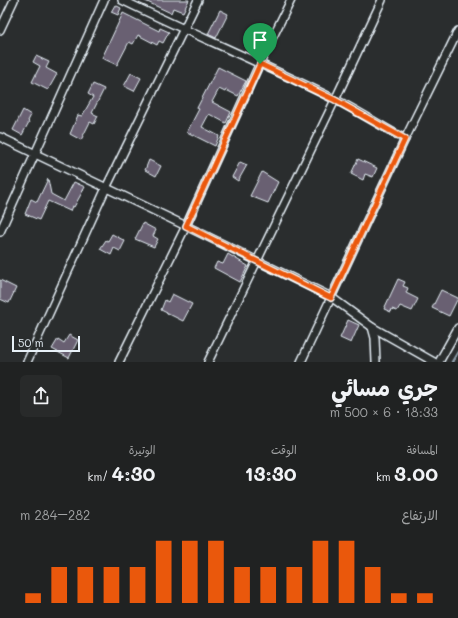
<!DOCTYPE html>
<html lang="ar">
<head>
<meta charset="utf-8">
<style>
	body { margin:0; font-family:Mali,"Playpen Sans Arabic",sans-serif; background:#282a2a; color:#f1f3f6; direction:rtl; height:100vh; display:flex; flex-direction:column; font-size:15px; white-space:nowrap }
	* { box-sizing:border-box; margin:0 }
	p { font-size:13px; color:#a2a4a5 }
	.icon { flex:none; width:22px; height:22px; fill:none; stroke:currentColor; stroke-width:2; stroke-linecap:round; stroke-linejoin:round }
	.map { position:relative; height:362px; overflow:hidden; direction:ltr }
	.details { display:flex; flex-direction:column; background:#202222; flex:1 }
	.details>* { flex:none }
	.scale { position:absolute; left:12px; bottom:10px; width:68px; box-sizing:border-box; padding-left:4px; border:2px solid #e8f1f8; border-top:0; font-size:11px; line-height:14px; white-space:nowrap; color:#e8f1f8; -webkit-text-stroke:3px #2a2d2e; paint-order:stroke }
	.pin { position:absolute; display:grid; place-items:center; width:34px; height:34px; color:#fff; margin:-41px -17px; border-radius:50% 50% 50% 0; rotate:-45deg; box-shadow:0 0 4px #0007 }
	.pin .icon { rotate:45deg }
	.round { display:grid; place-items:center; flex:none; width:42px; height:42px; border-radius:6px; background:#282a2a }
	.head { display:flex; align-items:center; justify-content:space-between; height:68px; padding:0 20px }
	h1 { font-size:22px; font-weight:700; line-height:30px }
	.metrics { display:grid; grid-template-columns:repeat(3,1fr); gap:6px; height:68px; padding:4px 20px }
	.metrics div { display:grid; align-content:center }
	.metrics b { font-size:20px; font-weight:700 }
	.metrics small { font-size:11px; font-weight:400 }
	.metrics p { font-size:11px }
	.chart { height:112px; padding:8px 20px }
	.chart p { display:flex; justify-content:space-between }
	.chart svg { width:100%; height:72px; margin-top:4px; stroke:#ea580c; stroke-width:6 }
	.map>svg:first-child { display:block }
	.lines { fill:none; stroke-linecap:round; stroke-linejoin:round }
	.stream { stroke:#8c9ba7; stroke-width:2.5 }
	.building { fill:#696172; stroke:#e8f1f8 }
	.street-casing { stroke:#e8f1f8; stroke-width:10 }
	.street { stroke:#2a2d2e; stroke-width:7 }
	.route-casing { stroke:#fff; stroke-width:8 }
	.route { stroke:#ea580c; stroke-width:5 }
</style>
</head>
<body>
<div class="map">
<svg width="458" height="362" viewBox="0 0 458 362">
	<rect width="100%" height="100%" fill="#2a2d2e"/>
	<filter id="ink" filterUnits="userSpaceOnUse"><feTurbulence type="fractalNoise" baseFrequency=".025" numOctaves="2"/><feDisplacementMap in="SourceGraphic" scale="8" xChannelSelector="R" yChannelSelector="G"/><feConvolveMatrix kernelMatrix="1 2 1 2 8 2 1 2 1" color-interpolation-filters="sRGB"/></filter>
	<g filter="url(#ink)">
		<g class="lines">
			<!-- stream -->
			<polyline class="stream" points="452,362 458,352"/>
		</g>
		<!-- building -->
		<g class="building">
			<polygon points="143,0 189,0 183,12 173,8 171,13"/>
			<polygon points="115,5 121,8 118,15 111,12"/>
			<polygon points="220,10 228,14 216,38 208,34"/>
			<polygon points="123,13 159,31 160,28 169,32 163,43 159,41 157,45 138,35 133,44 129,42 117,65 102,58"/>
			<polygon points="36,56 49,62 46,68 57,74 48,90 32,82 40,66 33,62"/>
			<polygon points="218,67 246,81 238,96 226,90 225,92 219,89 212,102 231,112 226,123 209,114 202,127 219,136 215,146 187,132 199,109 197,108"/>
			<polygon points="131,73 141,78 134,91 124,86"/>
			<polygon points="93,84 104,89 92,113 98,116 94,124 90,122 81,140 70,134 78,115 82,116 93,97 88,94"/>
			<polygon points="23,110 31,115 28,121 29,122 22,135 13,130"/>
			<polygon points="358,159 377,168 373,177 365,174 363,180 351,174"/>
			<polygon points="149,160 161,166 156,176 145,170"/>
			<polygon points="240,162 247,165 238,181 232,177"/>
			<polygon points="262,172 278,182 268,203 250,196"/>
			<polygon points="48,179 51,194 64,201 74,182 85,187 74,207 72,206 70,211 48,201 39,220 25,214 31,199 37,202"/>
			<polygon points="143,223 156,230 153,236 158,239 154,247 135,239"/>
			<polygon points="112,234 125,241 120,251 114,248 111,255 100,249 106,240 108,241"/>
			<polygon points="228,254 248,266 240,282 214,268 217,262 223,264"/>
			<polygon points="398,279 405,282 403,286 408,288 406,293 418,299 412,311 400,306 397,311 392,309 391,312 384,309"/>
			<polygon points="0,280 16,288 9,303 0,299"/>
			<polygon points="441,290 458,298 449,316 432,308"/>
			<polygon points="172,294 192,304 183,321 161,310 165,300 168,302"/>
			<polygon points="348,320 359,325 351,343 340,338"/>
			<polygon points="69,335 78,340 69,358 52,349 58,339 64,343"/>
		</g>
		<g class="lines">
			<defs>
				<g id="street">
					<path d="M122,0C192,34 264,64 334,99C358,111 381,126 405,139"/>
					<polyline points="0,30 14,0"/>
					<polyline points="0,137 186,226 331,297 372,327 434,362"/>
					<polyline points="0,232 104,0"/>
					<polyline points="372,327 375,338 376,362"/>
					<polyline points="27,362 106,188 198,0"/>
					<polyline points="119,362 186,226 260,63 291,0"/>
					<polyline points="208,362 335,100 382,0"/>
					<polyline points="301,362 405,139 458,31"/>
					<polyline points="439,362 458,328"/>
				</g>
			</defs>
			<!-- street casing -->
			<use href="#street" class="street-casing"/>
			<!-- street -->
			<use href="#street" class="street"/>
		</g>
	</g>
	<g class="lines" filter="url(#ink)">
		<defs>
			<polygon id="route" points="260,64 335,100 405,139 331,298 186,226"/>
		</defs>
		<!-- route casing -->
		<use href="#route" class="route-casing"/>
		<!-- route -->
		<use href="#route" class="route"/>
	</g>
</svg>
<div class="scale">50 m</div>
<div class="pin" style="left:260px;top:64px;background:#1e9e55"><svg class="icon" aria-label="arrive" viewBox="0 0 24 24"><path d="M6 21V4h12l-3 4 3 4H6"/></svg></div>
</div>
<section class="details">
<div class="head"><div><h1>جري مسائي</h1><p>18:33 · 6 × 500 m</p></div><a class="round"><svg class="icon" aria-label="share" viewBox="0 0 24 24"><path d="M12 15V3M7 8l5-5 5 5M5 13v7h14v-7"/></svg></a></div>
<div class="metrics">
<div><p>المسافة</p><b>3.00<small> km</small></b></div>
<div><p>الوقت</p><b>13:30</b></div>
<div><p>الوتيرة</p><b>4:30<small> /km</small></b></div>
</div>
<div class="chart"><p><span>الارتفاع</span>282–284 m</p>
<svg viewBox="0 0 160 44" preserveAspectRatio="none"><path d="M5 44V38M15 44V22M25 44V22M35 44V22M45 44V22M55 44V6M65 44V6M75 44V6M85 44V22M95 44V22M105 44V22M115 44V6M125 44V6M135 44V22M145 44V38M155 44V38"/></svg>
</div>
</section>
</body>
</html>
